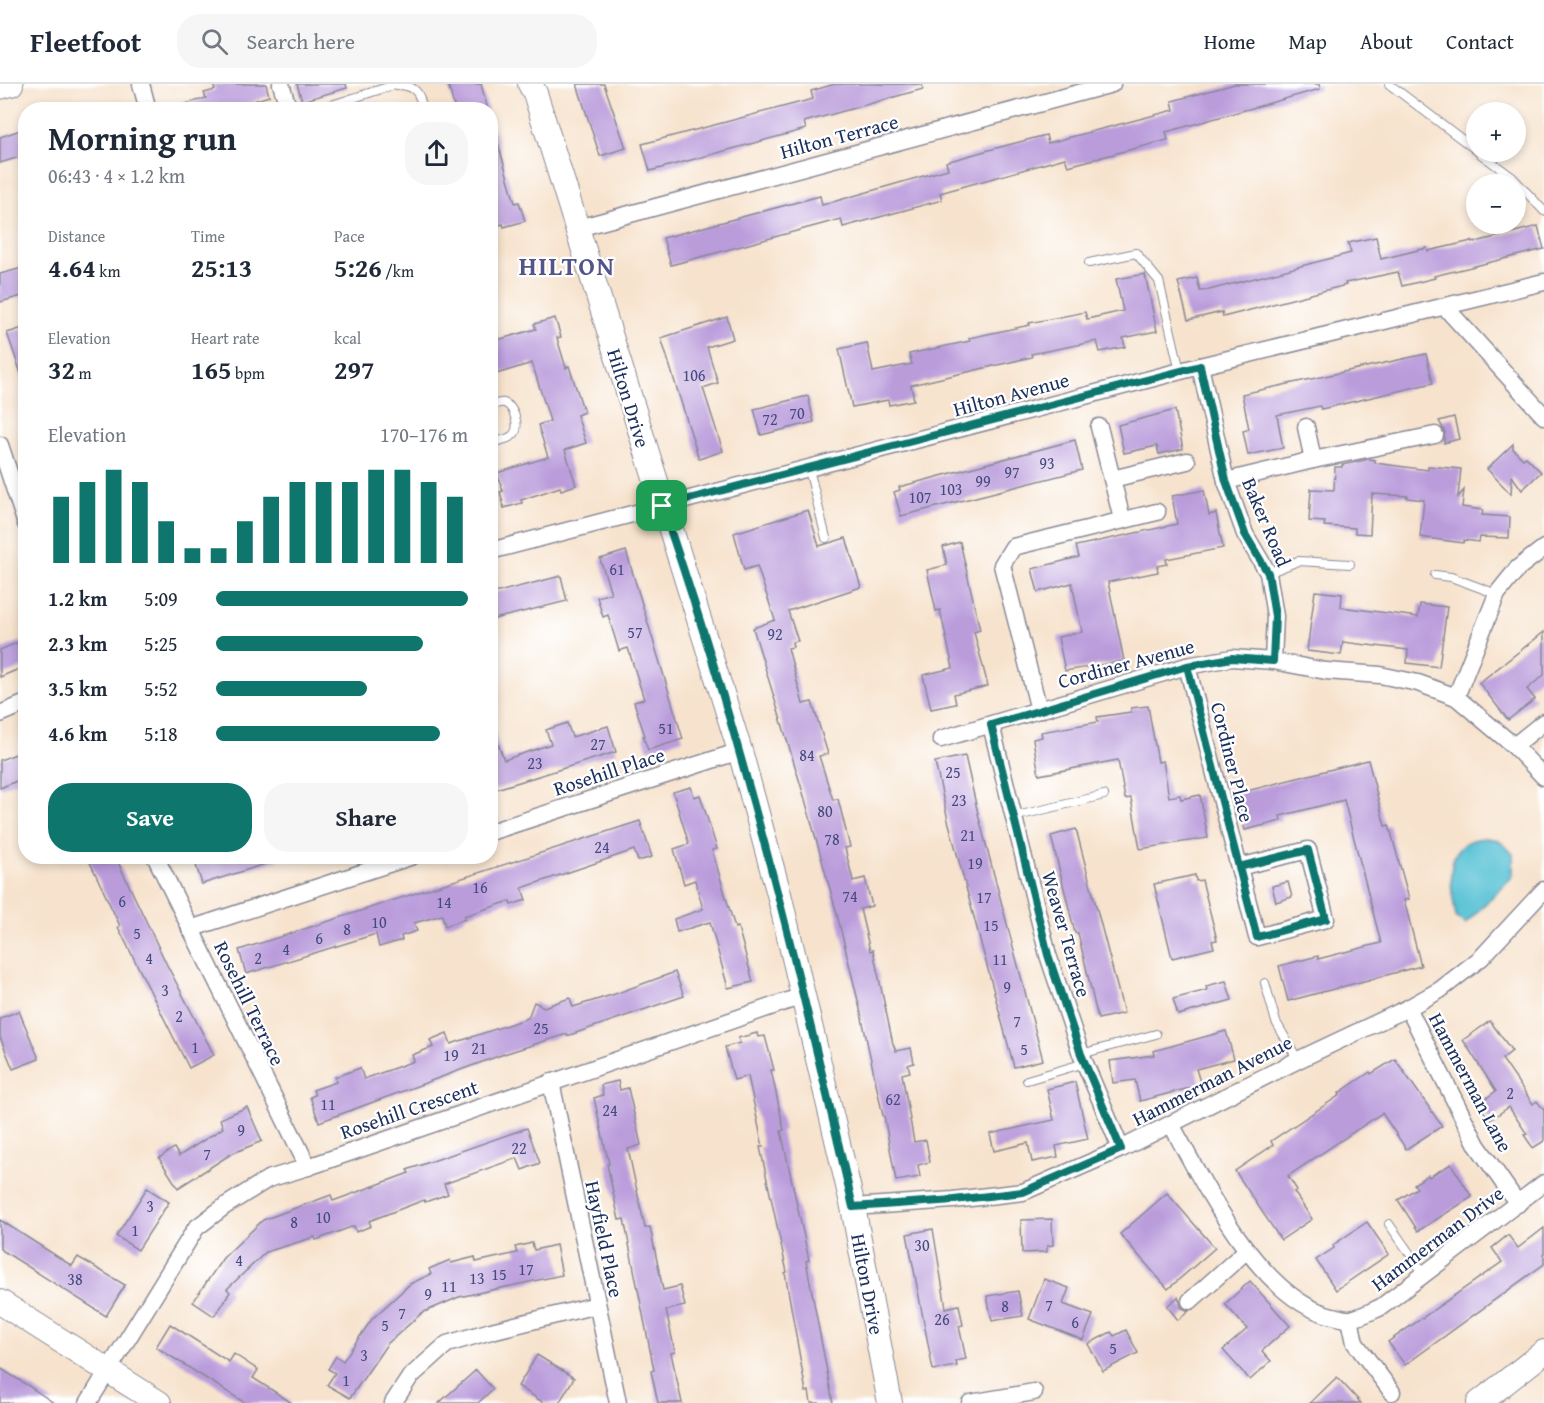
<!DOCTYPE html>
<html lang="en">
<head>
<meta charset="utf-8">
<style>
	body { margin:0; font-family:"Gentium Book Plus",serif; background:#f6f6f7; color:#1f2937; height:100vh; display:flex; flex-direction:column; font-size:22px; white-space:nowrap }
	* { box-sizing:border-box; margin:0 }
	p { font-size:20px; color:#747a83 }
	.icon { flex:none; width:33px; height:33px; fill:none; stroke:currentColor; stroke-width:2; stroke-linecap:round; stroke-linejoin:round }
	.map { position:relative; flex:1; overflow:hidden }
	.drawer { position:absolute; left:18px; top:18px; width:480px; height:762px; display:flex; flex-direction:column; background:#fff; border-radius:24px; box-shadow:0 3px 9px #0003 }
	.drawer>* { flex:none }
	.buttons { position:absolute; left:1466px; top:18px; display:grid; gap:12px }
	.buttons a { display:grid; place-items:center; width:60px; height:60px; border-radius:50%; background:#fff; box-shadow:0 3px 9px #0003; font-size:30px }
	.pin { position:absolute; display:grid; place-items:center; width:51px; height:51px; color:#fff; margin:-26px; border-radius:12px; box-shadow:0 3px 9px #0006 }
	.round { display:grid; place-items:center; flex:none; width:63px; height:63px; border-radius:24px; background:#f6f6f7 }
	.summary { display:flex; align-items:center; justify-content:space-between; height:102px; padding:0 30px }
	h1 { font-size:33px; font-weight:700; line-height:45px }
	.metrics { display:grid; grid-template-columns:repeat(3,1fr); gap:9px; height:102px; padding:6px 30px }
	.metrics div { display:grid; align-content:center }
	.metrics b { font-size:26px; font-weight:700 }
	.metrics small { font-size:16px; font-weight:400 }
	.metrics p { font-size:16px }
	.chart { height:168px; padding:12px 30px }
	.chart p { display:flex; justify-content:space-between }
	.chart svg { width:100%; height:108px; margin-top:6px; stroke:#0f766e; stroke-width:6 }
	.button { display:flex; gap:12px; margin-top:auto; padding:12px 30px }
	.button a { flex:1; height:69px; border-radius:24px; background:#0f766e; color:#fff; font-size:24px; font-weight:700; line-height:69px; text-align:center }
	.button a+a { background:#f6f6f7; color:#1f2937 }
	ul { padding:0 30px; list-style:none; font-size:20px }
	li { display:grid; grid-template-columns:96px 72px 1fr; align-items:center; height:45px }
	li i { height:15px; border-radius:8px; background:#0f766e }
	header { display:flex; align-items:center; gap:36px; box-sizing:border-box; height:84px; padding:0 30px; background:#fff; border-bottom:2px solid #e0e1e3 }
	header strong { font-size:28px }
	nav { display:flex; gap:33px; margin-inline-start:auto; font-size:21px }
	.search { width:420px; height:54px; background:#f6f6f7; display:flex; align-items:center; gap:15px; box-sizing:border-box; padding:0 21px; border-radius:24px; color:#747a83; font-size:22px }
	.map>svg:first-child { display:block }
	.water { fill:#59c2d5; stroke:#3a789a; stroke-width:1.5 }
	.building { fill:#ba9cdb }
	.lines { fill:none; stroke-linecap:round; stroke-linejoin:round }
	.lane-casing { stroke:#898996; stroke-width:10 }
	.street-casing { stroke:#898996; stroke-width:19 }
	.secondary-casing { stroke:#898996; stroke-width:26 }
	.lane { stroke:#fff; stroke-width:8 }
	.street { stroke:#fff; stroke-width:16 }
	.secondary { stroke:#fff; stroke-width:24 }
	.route-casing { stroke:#fff; stroke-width:12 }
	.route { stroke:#0f766e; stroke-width:8 }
	.labels { text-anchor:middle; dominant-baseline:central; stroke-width:4.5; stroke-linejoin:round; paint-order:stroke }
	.number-label { font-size:16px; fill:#434a7d }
	.street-label { font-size:20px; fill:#1b2f5e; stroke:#fff }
	.district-label { font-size:26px; font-weight:bold; letter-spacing:1.5px; fill:#53558a; stroke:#fff }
</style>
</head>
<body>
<header>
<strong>Fleetfoot</strong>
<div class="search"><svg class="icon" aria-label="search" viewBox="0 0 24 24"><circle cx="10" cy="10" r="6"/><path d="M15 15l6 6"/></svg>Search here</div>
<nav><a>Home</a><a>Map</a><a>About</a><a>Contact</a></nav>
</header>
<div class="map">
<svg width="1544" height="1319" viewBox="0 0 1544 1319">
	<rect width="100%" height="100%" fill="#fff"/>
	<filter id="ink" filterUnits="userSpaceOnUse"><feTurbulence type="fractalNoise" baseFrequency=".0167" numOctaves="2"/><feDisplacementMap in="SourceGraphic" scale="12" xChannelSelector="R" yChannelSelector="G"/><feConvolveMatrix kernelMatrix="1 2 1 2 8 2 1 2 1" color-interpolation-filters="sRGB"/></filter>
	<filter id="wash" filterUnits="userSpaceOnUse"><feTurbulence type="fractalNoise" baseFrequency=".008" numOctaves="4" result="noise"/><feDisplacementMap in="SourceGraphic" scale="24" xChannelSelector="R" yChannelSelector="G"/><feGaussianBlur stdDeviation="1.35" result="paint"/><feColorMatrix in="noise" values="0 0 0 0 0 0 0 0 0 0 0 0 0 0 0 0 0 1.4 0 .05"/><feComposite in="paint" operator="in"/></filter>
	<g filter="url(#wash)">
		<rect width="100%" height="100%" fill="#f7e3cd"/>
		<!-- water -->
		<path class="water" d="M1485,754L1499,756L1513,770V792L1465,840L1456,833C1451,802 1440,756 1485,754Z"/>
		<g id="blocks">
			<!-- building -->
			<g class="building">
				<polygon points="213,0 266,0 269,12 253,17 254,22 244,25 180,26 179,22 206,14 204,9 215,6"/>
				<polygon points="297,0 346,0 347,4 302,17"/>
				<polygon points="448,0 481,0 488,26 455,26"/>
				<polygon points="577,0 604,0 626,64 600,72"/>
				<polygon points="835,0 922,0 923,5 804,38 806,45 650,87 642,60 813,15 811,7"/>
				<polygon points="1235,0 1319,0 1320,5 1166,48 1168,56 1125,67 1068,82 1065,74 940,109 942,116 843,143 841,135 671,181 663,154 820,112 822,121 948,85 946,78 989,66 1046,51 1048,59 1174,26 1172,17"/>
				<polygon points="26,44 26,71 0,79 0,53"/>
				<polygon points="494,45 515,119 519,118 525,137 504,143 503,140 490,144 490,46"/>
				<polygon points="1538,142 1544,165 1434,192 1435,194 1402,202 1398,188 1345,199 1346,201 1223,233 1222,228 1188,236 1178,198 1197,194 1200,207 1209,206 1351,169 1348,159 1376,153 1381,175 1427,164 1428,167 1472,157 1472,159"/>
				<polygon points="26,183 26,211 0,218 0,190"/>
				<polygon points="1145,190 1157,247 1123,254 1125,263 1100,268 1097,257 1031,270 1032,273 911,301 914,316 889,321 888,316 852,323 839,265 867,259 873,288 912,280 909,270 970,257 969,254 1030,241 1029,239 1085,228 1087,235 1123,227 1116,195"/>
				<polygon points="727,233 733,255 707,263 718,299 703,304 723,367 699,375 661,254"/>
				<polygon points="555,234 561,253 557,254 566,284 569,282 584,328 577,331 586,359 565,366 576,401 561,406 560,403 521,416 522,419 504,424 500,408 503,407 497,389 548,373 538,341 550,337 532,279 490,292 490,258 536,245 534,240"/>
				<polygon points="26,243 26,295 23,295 7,249"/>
				<polygon points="1426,270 1433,299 1321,325 1320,322 1277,331 1283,364 1248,371 1243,347 1249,345 1242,310"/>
				<polygon points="808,312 814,338 761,351 754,325"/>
				<polygon points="1175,326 1183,365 1159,370 1157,362 1124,369 1118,341"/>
				<polygon points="1454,333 1459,355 1444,359 1445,348 1439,337"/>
				<polygon points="1075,356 1082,386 901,432 894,408 900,406 899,403"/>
				<polygon points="1513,360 1513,365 1523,375 1526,373 1541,388 1522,406 1512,392 1511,410 1487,385"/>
				<polygon points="1369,375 1375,376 1375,379 1428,386 1428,382 1461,385 1458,413 1464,406 1462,423 1483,426 1482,431 1510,433 1509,454 1480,453 1479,458 1464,456 1463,459 1420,453 1424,416 1407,414 1408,412 1372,410 1370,450 1355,449 1355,444 1324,442 1325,438 1309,437 1311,405 1334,406 1335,383 1342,383 1342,381"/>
				<polygon points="1204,406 1209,431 1216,429 1223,464 1166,475 1167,480 1157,482 1158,488 1108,498 1124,577 1065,587 1058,553 1082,548 1072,499 1038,508 1032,485 1079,473 1076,462 1177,440 1172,412"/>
				<polygon points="808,426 819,462 846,454 861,503 788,527 798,557 792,558 793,563 788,564 803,620 812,618 828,670 819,672 833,716 838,715 850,763 845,764 853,797 865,794 872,822 860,825 870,867 873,866 893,960 896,967 911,964 914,979 908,981 910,988 902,990 914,1058 926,1056 930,1078 918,1081 920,1093 896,1097 884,1032 883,1032 860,925 837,830 804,712 753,544 775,536 757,482 744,486 734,449"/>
				<polygon points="960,458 980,546 974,548 988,602 954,610 956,620 931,625 923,591 953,584 940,526 936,527 927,486 947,481 943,463"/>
				<polygon points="626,467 683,655 648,666 643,652 645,652 634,618 644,615 628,564 619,567 608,531 603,533 597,513 611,509 600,475"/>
				<polygon points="561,492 567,517 490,536 490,510"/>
				<polygon points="1315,507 1342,510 1341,523 1418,533 1420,520 1447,523 1439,583 1407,579 1408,566 1343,558 1341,571 1307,567"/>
				<polygon points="1544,548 1544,591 1527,605 1535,615 1508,636 1479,599"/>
				<polygon points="21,557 26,567 26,582 0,593 0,566"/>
				<polygon points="1148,622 1158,678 1163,677 1169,713 1180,711 1181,715 1200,711 1208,754 1140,765 1131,714 1125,715 1118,676 1039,691 1033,655 1042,653 1041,648 1098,638 1097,633 1131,628 1131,624"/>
				<polygon points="567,639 572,653 608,642 616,668 490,707 490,645 493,645 504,676 551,660 546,646"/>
				<polygon points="26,666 26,693 0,704 0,676"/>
				<polygon points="965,672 979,734 1043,976 1014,983 948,736 935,678"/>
				<polygon points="1368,676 1385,742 1389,741 1409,815 1404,816 1421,882 1288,917 1279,882 1318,872 1318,875 1381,859 1344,716 1280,732 1281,737 1245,746 1235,710"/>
				<polygon points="691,703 694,713 700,711 717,765 712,766 735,844 738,843 753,898 728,904 710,838 677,848 674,835 703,825 695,796 684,800 674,765 689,760 673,708"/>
				<polygon points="640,737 652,773 638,777 634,766 522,804 526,816 511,821 510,817 464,832 465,835 445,842 442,831 414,839 417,847 401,852 402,856 379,863 376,850 246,890 239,866"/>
				<polygon points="1076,745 1124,929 1098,935 1078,849 1075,849 1051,752"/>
				<polygon points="87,772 115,772 167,881 214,971 189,984 118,843 120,842"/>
				<polygon points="193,772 278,772 278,776 202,800"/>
				<polygon points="1195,791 1196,797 1202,796 1217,856 1212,857 1214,864 1172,874 1154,800"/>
				<polygon points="1288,798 1292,813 1276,818 1272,802"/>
				<polygon points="675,888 684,912 567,952 567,950 504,970 319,1038 310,1013 315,1011 313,1006 336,998 335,993 360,984 364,995 414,977 412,971 433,963 430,956 447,949 451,960 528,934 534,918 544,923 570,914 573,923 615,910"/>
				<polygon points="1226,897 1232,916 1178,931 1173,915 1207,906 1206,902"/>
				<polygon points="19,927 39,975 13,985 0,953 0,934"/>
				<polygon points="1490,937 1512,967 1502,975 1533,1020 1537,1017 1544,1026 1544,1057 1533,1064 1524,1051 1527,1050 1509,1023 1490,1036 1478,1020 1496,1007 1463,956"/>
				<polygon points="1226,947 1234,975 1196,985 1201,1001 1140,1017 1135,996 1113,999 1110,977 1154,971 1153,967"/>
				<polygon points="757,949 758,953 765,952 774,986 771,986 784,1046 781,1047 809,1176 806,1177 833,1319 811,1319 809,1307 806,1308 785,1189 787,1188 760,1063 763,1063 748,992 734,996 725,963 740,959 738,954"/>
				<polygon points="1395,975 1442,1042 1406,1065 1382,1029 1288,1092 1297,1106 1294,1108 1312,1135 1281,1156 1235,1087 1273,1061 1271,1057 1340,1011 1339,1009 1370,988 1371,990"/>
				<polygon points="618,997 620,1006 628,1004 641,1061 628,1065 645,1144 650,1143 663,1206 680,1202 685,1222 666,1226 675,1268 671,1269 682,1319 658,1319 651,1287 654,1286 624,1135 619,1136 607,1080 609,1080 594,1014 603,1011 601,1001"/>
				<polygon points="1075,998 1088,1055 1056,1062 1058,1073 1032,1078 1028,1059 994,1067 990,1050 1054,1036 1047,1005"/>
				<polygon points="247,1023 262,1057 231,1070 178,1104 159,1074 174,1064 179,1072 223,1044 220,1035"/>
				<polygon points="527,1044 540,1079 522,1086 517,1074 444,1100 448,1110 425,1118 424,1116 369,1137 371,1142 356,1148 354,1142 316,1156 315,1153 266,1168 227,1205 230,1208 214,1232 193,1218 223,1174 263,1136 331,1111 333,1117 409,1089 407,1086"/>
				<polygon points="1451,1080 1472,1113 1418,1147 1398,1116 1417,1104 1414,1100 1428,1091 1429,1093"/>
				<polygon points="147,1104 169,1118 138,1166 116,1152"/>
				<polygon points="1167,1109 1215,1164 1168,1205 1120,1150"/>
				<polygon points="1052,1135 1053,1161 1047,1162 1047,1168 1022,1169 1021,1136"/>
				<polygon points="0,1136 72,1182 78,1173 125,1201 106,1232 0,1165"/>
				<polygon points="1367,1138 1389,1170 1336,1206 1316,1176 1334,1164 1333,1161"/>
				<polygon points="1544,1144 1544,1180 1405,1281 1388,1258 1502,1178 1492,1164 1508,1151 1518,1164"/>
				<polygon points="933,1145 946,1224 959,1221 963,1241 959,1242 966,1275 956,1277 957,1282 933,1286 907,1150"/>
				<polygon points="532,1159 534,1166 556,1161 562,1191 459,1213 422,1229 387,1260 350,1314 327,1301 335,1289 328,1285 336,1272 343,1277 372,1235 410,1200 431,1190 429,1185 450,1176 451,1179 475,1173 476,1178 517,1169 515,1163"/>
				<polygon points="1044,1195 1069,1204 1063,1220 1093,1231 1083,1256 1029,1235"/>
				<polygon points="1250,1197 1290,1242 1262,1267 1271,1277 1250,1296 1223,1266 1247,1245 1225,1220"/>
				<polygon points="1018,1207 1023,1232 992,1237 987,1212"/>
				<polygon points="1178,1213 1182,1224 1189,1227 1178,1236 1167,1222"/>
				<polygon points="170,1240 229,1278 234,1270 258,1286 253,1294 292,1319 245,1319 156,1263"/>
				<polygon points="1126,1246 1138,1269 1103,1287 1088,1260 1111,1248 1114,1252"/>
				<polygon points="537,1271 574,1294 559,1319 544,1319 518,1302"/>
				<polygon points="0,1284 27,1301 54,1319 0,1319"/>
				<polygon points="476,1286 493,1305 478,1319 439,1319"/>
				<polygon points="1337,1293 1361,1319 1310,1319"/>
			</g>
		</g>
	</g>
	<g filter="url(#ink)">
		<use href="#blocks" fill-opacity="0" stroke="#898996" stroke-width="1.5"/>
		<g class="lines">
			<defs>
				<g id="lane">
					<polyline points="1389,0 1476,66"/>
					<polyline points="274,26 287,21"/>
					<path d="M316,26L394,1C413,0 421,7 422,26"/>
					<polyline points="1478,68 1512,93 1544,127"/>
					<polyline points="1089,179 1136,169 1159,197 1180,287"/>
					<path d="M490,322C495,321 499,318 504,319C514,322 521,344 513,351C508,356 497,357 490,359"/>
					<polyline points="809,385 826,454"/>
					<polyline points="1268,489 1298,477 1350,480"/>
					<polyline points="1435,491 1451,493 1497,510"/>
					<polyline points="1013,733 1104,711"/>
					<polyline points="1265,899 1276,938 1298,976"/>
					<polyline points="1081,970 1156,950"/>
					<polyline points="1027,996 1085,979"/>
					<polyline points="1389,1140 1424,1190"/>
				</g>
				<g id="street">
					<polyline points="141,0 148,26"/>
					<polyline points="281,0 289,26"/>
					<polyline points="578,144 1112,0"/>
					<polyline points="1445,223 1544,332"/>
					<polyline points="1200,282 1226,397 1245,450 1268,489 1275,532 1273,577"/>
					<polyline points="1099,343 1122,435"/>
					<polyline points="1306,343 1313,376"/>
					<polyline points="0,361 26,440"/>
					<polyline points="1112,395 1187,377"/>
					<polyline points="1226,397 1313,376 1435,351"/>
					<polyline points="490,467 1200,282 1544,198"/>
					<polyline points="1187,582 1257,853 1326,835 1308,766 1239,783"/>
					<polyline points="1456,613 1497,510 1518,484 1544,464"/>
					<polyline points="1039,626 1002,481 1013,463 1157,428"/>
					<polyline points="0,630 26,619"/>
					<polyline points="991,641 1048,871 1081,970 1121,1065"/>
					<polyline points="941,655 1187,582 1232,574 1273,577 1326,587 1380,591 1418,599 1456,613 1514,662 1544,693"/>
					<polyline points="1514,662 1544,638"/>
					<polyline points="490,748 740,667"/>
					<polyline points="155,772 308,1083"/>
					<polyline points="190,845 413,772"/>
					<polyline points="1408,924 1477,1061 1518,1120"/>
					<polyline points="551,998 618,1319"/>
					<path d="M1171,1040C1204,1100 1261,1217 1333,1232C1339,1233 1346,1236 1351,1235C1361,1233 1372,1227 1381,1223L1544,1099"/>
					<polyline points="853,1123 953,1116 1023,1108 1121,1065 1298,976 1408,924 1440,906 1481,874 1544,806"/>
					<polyline points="1190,1217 1247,1166"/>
					<polyline points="1350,1235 1355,1259 1392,1308"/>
					<polyline points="88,1319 196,1144 225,1122 268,1095 308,1083 805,911"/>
					<polyline points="393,1319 410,1293 447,1260 491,1247 597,1221"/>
					<polyline points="970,1319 1034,1308"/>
				</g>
				<g id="secondary">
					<polyline points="530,0 535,9 740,667 779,810 853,1123 890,1319"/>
					<polyline points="0,3 11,0"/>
					<polyline points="0,1218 159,1319"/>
					<polyline points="1479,1319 1544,1268"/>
				</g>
			</defs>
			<!-- lane casing -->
			<use href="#lane" class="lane-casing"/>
			<!-- street casing -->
			<use href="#street" class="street-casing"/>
			<!-- secondary casing -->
			<use href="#secondary" class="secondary-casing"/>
			<!-- lane -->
			<use href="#lane" class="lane"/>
			<!-- street -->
			<use href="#street" class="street"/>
			<!-- secondary -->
			<use href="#secondary" class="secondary"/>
		</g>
	</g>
	<g class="lines" filter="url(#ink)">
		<defs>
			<path id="route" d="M662,422C742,652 799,887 853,1123L954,1116L1023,1108L1121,1065L1081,970L1048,871L991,641L1187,582L1239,783L1308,766L1326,835L1257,853L1187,582L1232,574L1273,577L1275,532L1268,489L1245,450L1226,397L1200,282L662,422"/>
		</defs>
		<!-- route casing -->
		<use href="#route" class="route-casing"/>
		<!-- route -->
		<use href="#route" class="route"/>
	</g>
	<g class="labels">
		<!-- number labels -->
		<g class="number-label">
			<text x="694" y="291">106</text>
			<text x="797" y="329">70</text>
			<text x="770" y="335">72</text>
			<text x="1047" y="379">93</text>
			<text x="1012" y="388">97</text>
			<text x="983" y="397">99</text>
			<text x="951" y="405">103</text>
			<text x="920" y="413">107</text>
			<text x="617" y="485">61</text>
			<text x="635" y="548">57</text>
			<text x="775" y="550">92</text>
			<text x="666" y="644">51</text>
			<text x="598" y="660">27</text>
			<text x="807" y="671">84</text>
			<text x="535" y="679">23</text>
			<text x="953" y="688">25</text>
			<text x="959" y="716">23</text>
			<text x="825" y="727">80</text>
			<text x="968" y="751">21</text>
			<text x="832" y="755">78</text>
			<text x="602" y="763">24</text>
			<text x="975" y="779">19</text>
			<text x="480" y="803">16</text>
			<text x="850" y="812">74</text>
			<text x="984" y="813">17</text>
			<text x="122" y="817">6</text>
			<text x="444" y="818">14</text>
			<text x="379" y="838">10</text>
			<text x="991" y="841">15</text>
			<text x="347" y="845">8</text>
			<text x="137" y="849">5</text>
			<text x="319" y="854">6</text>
			<text x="286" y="865">4</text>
			<text x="149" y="874">4</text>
			<text x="258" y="874">2</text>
			<text x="1000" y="875">11</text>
			<text x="1007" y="903">9</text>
			<text x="165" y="906">3</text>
			<text x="179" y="932">2</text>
			<text x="1017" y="937">7</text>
			<text x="541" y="944">25</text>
			<text x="195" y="963">1</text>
			<text x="479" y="964">21</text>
			<text x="1024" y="965">5</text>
			<text x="451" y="971">19</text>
			<text x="1510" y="1009">2</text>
			<text x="893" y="1015">62</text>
			<text x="328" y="1020">11</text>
			<text x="610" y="1026">24</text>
			<text x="241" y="1046">9</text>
			<text x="519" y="1064">22</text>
			<text x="207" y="1070">7</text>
			<text x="150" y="1122">3</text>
			<text x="323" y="1133">10</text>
			<text x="294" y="1138">8</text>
			<text x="135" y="1146">1</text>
			<text x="922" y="1161">30</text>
			<text x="239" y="1176">4</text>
			<text x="526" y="1185">17</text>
			<text x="499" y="1190">15</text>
			<text x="477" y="1194">13</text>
			<text x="75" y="1195">38</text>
			<text x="449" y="1202">11</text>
			<text x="428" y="1210">9</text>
			<text x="1049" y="1221">7</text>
			<text x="1005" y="1222">8</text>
			<text x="402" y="1229">7</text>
			<text x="942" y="1235">26</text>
			<text x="1075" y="1238">6</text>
			<text x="385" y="1241">5</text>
			<text x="1113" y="1264">5</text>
			<text x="364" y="1271">3</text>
			<text x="346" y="1296">1</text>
		</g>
		<!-- street labels -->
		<g class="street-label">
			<text transform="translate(839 52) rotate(-15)">Hilton Terrace</text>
			<text transform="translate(1011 310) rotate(-15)">Hilton Avenue</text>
			<text transform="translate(629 314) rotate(73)">Hilton Drive</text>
			<text transform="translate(1267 438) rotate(67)">Baker Road</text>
			<text transform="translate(1126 579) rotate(-15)">Cordiner Avenue</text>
			<text transform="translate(1233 678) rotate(76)">Cordiner Place</text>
			<text transform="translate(609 687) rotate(-18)">Rosehill Place</text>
			<text transform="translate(1067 850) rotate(74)">Weaver Terrace</text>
			<text transform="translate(250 919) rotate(64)">Rosehill Terrace</text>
			<text transform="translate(1212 996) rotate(-27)">Hammerman Avenue</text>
			<text transform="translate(1471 998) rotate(62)">Hammerman Lane</text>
			<text transform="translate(409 1025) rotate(-19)">Rosehill Crescent</text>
			<text transform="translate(1437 1154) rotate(-37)">Hammerman Drive</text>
			<text transform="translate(605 1155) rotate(78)">Hayfield Place</text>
			<text transform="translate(868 1200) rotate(79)">Hilton Drive</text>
		</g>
		<!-- district labels -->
		<g class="district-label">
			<text x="567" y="181">HILTON</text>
		</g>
	</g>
</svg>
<div class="buttons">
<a>+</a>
<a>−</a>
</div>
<div class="pin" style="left:662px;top:422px;background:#1e9e55"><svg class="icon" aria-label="arrive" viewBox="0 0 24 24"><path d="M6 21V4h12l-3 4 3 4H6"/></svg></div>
<section class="drawer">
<div class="summary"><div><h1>Morning run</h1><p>06:43 · 4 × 1.2 km</p></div><a class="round"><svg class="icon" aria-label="share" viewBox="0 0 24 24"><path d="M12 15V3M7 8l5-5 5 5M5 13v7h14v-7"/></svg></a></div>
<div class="metrics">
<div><p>Distance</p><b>4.64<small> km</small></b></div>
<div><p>Time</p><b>25:13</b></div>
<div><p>Pace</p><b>5:26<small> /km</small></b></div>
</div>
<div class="metrics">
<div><p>Elevation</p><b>32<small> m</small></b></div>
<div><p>Heart rate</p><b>165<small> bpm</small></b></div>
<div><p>kcal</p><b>297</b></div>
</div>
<div class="chart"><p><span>Elevation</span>170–176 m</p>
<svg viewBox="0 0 160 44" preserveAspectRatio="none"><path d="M5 44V17M15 44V11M25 44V6M35 44V11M45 44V27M55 44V38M65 44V38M75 44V27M85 44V17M95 44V11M105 44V11M115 44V11M125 44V6M135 44V6M145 44V11M155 44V17"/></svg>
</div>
<ul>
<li><b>1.2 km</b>5:09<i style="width:100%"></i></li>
<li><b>2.3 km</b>5:25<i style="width:82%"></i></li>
<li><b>3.5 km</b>5:52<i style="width:60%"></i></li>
<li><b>4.6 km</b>5:18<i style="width:89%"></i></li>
</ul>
<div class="button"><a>Save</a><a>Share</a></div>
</section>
</div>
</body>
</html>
